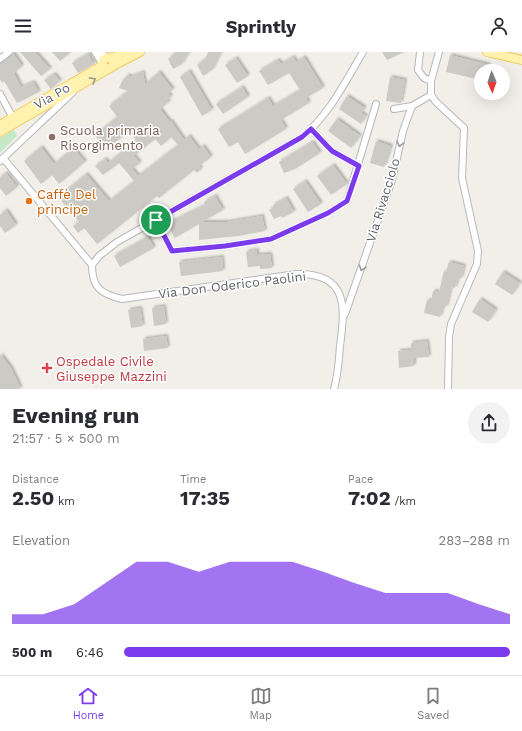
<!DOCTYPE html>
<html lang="en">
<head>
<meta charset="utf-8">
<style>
	body { margin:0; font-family:"Work Sans",sans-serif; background:#f2f2f3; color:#2b2b33; height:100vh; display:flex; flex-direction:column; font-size:15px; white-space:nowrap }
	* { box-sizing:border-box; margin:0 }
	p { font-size:13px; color:#7c7c81 }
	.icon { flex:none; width:22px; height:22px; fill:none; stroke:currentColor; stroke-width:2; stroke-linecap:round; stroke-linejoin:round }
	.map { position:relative; height:337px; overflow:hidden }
	.side { display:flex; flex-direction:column; background:#fff; flex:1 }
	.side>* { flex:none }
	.needle { width:26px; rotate:178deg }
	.fabs { position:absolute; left:474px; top:12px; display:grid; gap:8px }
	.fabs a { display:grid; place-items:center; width:36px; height:36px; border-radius:50%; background:#fff; box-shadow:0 4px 16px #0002; font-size:20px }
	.pin { position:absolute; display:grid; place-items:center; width:34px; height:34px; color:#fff; margin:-17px; border:2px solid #fff; border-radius:50%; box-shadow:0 1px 4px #0007 }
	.round { display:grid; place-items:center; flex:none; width:42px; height:42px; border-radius:21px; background:#f2f2f3 }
	.summary { display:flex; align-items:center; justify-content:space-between; height:68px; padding:0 12px }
	h1 { font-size:22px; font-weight:700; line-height:30px }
	.metrics { display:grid; grid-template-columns:repeat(3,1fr); gap:6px; height:68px; padding:4px 12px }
	.metrics div { display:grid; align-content:center }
	.metrics b { font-size:20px; font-weight:700 }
	.metrics small { font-size:11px; font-weight:400 }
	.metrics p { font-size:11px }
	.chart { height:112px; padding:8px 12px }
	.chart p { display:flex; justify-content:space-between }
	.chart svg { width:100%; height:72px; margin-top:4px; fill:#7c3aed; opacity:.7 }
	ul { padding:0 12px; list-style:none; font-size:13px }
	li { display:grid; grid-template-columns:64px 48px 1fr; align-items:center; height:30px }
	li i { height:10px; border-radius:5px; background:#7c3aed }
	header { display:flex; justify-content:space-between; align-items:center; height:52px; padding:0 12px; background:#fff; font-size:18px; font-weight:700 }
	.tab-bar { display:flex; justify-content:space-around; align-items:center; height:56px; border-top:1px solid #e1e1e2; background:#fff; font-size:11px; color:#7c7c81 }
	.tab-bar a { display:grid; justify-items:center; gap:2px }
	.tab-bar .current { color:#7c3aed }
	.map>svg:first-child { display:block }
	.green { fill:#c5e8c5 }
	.building { fill:#cccac5; fill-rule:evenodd; filter:url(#shadow) }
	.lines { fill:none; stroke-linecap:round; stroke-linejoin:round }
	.minor-casing { stroke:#b5b8bc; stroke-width:8 }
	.major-casing { stroke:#f2c960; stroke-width:10 }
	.minor { stroke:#fff; stroke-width:6 }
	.major { stroke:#fff2af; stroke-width:8 }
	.oneway { stroke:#979581 }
	.oneway2 { stroke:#979a9d }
	.route-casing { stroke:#fff; stroke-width:8 }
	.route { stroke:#7c3aed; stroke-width:5 }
	.education-dot { fill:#8d6e63; stroke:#fff; stroke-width:1.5 }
	.food-dot { fill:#e8710a; stroke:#fff; stroke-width:1.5 }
	.health-dot { fill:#e0444e; stroke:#fff; stroke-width:1.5 }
	.labels { text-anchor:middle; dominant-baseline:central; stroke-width:3; stroke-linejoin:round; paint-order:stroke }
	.street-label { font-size:13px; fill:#5f6368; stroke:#fff }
	.education-label { font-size:13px; fill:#785e54; stroke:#fff; text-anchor:start }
	.food-label { font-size:13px; fill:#c56008; stroke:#fff; text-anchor:start }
	.health-label { font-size:13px; fill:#be3a42; stroke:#fff; text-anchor:start }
</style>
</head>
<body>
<header><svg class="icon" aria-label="menu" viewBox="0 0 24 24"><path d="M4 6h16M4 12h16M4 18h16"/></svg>Sprintly<svg class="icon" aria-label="person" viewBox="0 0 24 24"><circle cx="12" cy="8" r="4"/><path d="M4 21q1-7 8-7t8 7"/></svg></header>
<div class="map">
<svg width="522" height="337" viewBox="0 0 522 337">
	<defs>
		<filter id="shadow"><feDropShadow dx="2" dy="-2" stdDeviation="1" flood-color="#0004"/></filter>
	</defs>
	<rect width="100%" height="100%" fill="#f1efe8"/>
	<!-- green -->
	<polygon class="green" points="14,78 17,84 0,101 0,86"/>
	<!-- building -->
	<g class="building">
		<polygon points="20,0 35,0 50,17 41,24"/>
		<polygon points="52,0 71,0 60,9"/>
		<polygon points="176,0 189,0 182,12 173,17 168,7"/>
		<polygon points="209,0 221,0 212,18 203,24 197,13 204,8"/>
		<polygon points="382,0 404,0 387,8"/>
		<polygon points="13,1 22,14 14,21 21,35 33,30 39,40 17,51 4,29 2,31 0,27 0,11"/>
		<polygon points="88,2 94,12 78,21 72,11"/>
		<polygon points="450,3 489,13 487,19 481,19 481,28 446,20"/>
		<polygon points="293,5 296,10 304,5 323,36 306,46 309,51 281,68 286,77 245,102 238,90 229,95 218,77 268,46 273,54 300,38 289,21 268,33 259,19 278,8 281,12"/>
		<polygon points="236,6 248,24 237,31 225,13"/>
		<polygon points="189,19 212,58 202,64 180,25"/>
		<path d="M143,20L145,32L159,20L173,38L168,41L171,45L167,48L169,50L160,57L170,70L171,69L184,88L189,84L199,97L203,94L211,105L199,114L201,117L197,121L194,118L159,146L157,144L97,192L84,176L78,181L73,174L79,170L58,145L86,122L109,149L134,129L119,111L103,123L95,114L105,107L108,111L136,88L129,79L106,98L95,83L117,65L109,54L128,39L119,36L122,29L128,23L130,25ZM171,85L178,93L138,124L132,117L140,111L134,104L155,87L161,94Z"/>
		<polygon points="54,22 60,29 51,37 44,28"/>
		<polygon points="390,25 405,28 401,51 386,49"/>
		<polygon points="242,35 248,45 223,62 216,52"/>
		<polygon points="347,44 365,56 361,61 366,64 361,72 339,57"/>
		<polygon points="337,67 360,84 351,96 328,79"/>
		<polygon points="376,89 391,94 384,115 370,111"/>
		<polygon points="312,90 320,101 295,117 284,121 279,110"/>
		<polygon points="41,95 54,112 73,96 85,110 59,132 52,123 41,132 24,109"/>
		<polygon points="333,113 347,132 331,143 317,124"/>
		<polygon points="6,121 17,135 6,144 0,136 0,125"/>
		<polygon points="305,129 321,152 308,160 293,137"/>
		<polygon points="215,144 223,158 202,170 228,170 262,164 265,179 238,184 199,188 199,172 175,186 167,172 205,153 204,150"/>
		<polygon points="286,146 294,160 282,166 281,164 274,167 269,158 274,155 273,153"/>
		<polygon points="6,158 16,173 5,181 0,174 0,163"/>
		<polygon points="148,185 154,196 120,215 114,204"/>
		<polygon points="257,198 257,203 270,202 272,216 260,217 260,214 248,215 246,200"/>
		<polygon points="222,205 223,219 181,224 179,210"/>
		<polygon points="449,210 464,214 461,227 458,226 455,236 451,235 446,255 443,255 440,265 424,261 427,248 431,249 433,239 439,240 444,219 446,220"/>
		<polygon points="503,220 520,231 512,243 495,232"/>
		<polygon points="480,247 496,258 488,270 472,260"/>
		<polygon points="164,254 166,272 154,274 152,256"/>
		<polygon points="140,256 143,274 131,276 128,258"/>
		<polygon points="166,284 168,296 144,299 143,287"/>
		<polygon points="427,289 429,305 414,306 414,314 399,316 398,299 411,298 411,291"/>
		<polygon points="0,302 11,316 21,337 0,337"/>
	</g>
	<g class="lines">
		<defs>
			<g id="minor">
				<polyline points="95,0 102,11"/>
				<polyline points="101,0 107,6"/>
				<polyline points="420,0 418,18 424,26 431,29"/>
				<polyline points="0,7 9,0"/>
				<polyline points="0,42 13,66"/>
				<polyline points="431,43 436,50 464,76 462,126 478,199 477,212 451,272 449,285 448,337"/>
				<polyline points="431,43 431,29 439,0"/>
				<polyline points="394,57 412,54"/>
				<polyline points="311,77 332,99 359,114"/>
				<polyline points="3,106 92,213"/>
				<polyline points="0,109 73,40"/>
				<polyline points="156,168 172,199 225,194 271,187 328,161 347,149 376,52"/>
				<path d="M92,213C92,236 101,242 122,247L297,222C349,221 345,256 340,294C339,308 338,323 334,337"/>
				<path d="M92,213L99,204L117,190L302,85C329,63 345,30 363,0"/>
				<polyline points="345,262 392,128 403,79 412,54 431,43"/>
			</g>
			<g id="major">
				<polyline points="487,0 522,8"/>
				<circle cx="108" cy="11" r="5.5"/>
				<polyline points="110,6 128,0"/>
				<polyline points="113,14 140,0"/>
				<polyline points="0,73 103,13"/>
				<polyline points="0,80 110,16"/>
			</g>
		</defs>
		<!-- minor casing -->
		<use href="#minor" class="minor-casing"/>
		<!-- major casing -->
		<use href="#major" class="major-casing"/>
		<!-- minor -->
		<use href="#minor" class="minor"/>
		<!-- major -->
		<use href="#major" class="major"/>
	</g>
	<!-- one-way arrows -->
	<defs><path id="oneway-chevron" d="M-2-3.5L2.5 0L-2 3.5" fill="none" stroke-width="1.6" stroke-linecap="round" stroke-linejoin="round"/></defs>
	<use class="oneway" href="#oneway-chevron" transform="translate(93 28) rotate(-31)"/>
	<g class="oneway2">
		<use href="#oneway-chevron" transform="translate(400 92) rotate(103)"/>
		<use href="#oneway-chevron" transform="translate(362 216) rotate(109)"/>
	</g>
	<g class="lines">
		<defs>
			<polygon id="route" points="311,77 332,99 359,114 347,149 328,161 271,187 225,194 172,199 156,168 302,85"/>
		</defs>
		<!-- route casing -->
		<use href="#route" class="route-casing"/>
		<!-- route -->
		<use href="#route" class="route"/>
	</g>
	<!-- markers -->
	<circle class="education-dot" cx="52" cy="85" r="4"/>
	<circle class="food-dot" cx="29" cy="149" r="4"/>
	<path class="health-dot" d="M45 310h4v4h4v4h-4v4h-4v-4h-4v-4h4z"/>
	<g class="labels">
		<!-- street labels -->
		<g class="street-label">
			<text transform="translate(52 44) rotate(-30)">Via Po</text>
			<text transform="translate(383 148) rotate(-73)">Via Rivacciolo</text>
			<text transform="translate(232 233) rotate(-7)">Via Don Oderico Paolini</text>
		</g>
		<!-- education labels -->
		<g class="education-label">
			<text x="60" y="78">Scuola primaria<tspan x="60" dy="15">Risorgimento</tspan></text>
		</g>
		<!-- food labels -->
		<g class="food-label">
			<text x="37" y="142">Caffè Del<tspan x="37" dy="15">principe</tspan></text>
		</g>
		<!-- health labels -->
		<g class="health-label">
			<text x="56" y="309">Ospedale Civile<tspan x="56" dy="15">Giuseppe Mazzini</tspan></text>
		</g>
	</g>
</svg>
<div class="fabs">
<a><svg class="needle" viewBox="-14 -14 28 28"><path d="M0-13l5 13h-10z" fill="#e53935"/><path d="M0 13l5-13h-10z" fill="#7c7c81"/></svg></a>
</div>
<div class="pin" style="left:156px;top:168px;background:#1e9e55"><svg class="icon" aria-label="arrive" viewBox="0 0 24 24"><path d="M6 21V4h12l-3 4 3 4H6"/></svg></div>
</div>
<section class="side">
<div class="summary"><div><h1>Evening run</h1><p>21:57 · 5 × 500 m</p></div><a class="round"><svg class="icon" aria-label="share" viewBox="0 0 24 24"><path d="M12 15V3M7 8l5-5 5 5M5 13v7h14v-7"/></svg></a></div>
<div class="metrics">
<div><p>Distance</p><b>2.50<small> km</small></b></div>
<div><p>Time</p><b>17:35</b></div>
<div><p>Pace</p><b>7:02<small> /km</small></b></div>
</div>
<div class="chart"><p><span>Elevation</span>283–288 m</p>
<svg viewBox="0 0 160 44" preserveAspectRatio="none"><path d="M0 44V38L10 38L20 32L30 19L40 6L50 6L60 12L70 6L80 6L90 6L100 12L110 19L120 25L130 25L140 25L150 32L160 38V44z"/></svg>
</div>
<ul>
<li><b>500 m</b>6:46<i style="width:100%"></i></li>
</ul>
</section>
<nav class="tab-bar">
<a class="current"><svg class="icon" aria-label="home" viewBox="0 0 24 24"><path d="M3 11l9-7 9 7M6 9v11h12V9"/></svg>Home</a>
<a><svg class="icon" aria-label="map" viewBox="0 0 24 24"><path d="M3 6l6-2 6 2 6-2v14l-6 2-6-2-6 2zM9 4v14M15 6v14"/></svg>Map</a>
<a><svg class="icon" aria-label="saved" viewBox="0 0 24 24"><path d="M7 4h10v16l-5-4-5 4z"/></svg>Saved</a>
</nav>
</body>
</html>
